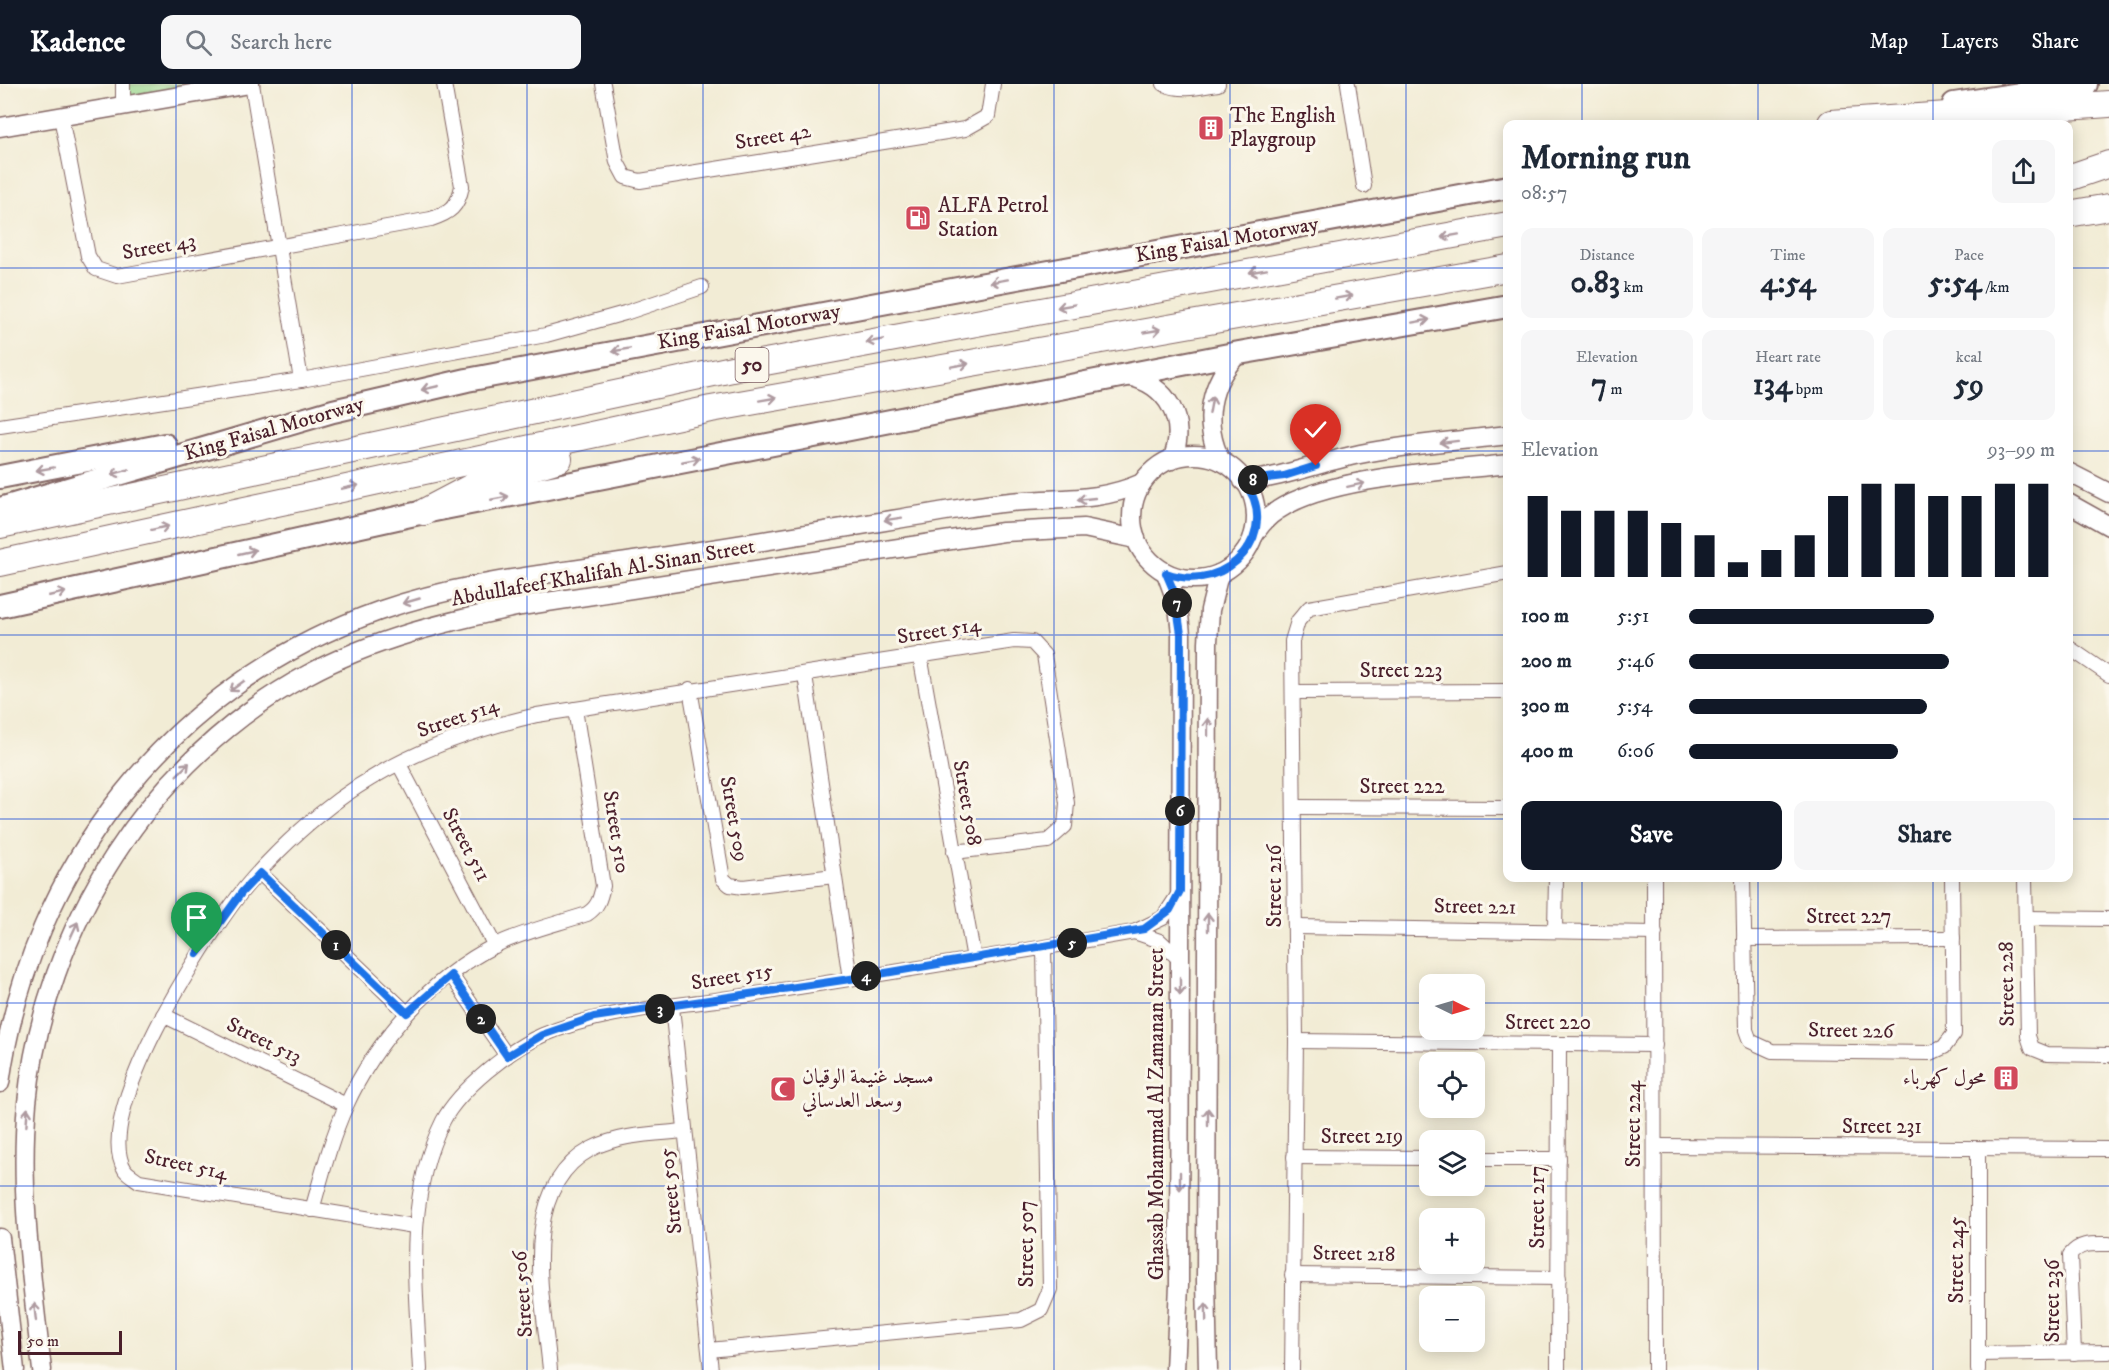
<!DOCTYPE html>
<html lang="en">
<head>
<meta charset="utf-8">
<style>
	body { margin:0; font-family:"IM FELL DW Pica",Amiri,serif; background:#f6f6f7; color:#1f2937; height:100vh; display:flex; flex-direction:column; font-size:22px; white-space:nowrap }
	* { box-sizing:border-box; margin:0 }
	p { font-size:20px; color:#747a83 }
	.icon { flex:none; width:33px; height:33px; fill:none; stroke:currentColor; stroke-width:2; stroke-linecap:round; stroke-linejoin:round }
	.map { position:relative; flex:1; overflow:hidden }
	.side { position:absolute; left:1503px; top:36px; width:570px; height:762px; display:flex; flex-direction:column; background:#fff; border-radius:12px; box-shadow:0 3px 15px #0003 }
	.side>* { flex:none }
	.needle { width:39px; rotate:95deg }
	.buttons { position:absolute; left:1419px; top:890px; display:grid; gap:12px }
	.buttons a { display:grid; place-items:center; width:66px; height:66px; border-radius:12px; background:#fff; box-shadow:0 3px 15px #0003; font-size:30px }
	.scale { position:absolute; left:18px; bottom:15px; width:104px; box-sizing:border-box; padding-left:6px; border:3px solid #4a1f2b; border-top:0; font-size:16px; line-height:21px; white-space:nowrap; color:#4a1f2b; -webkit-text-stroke:4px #fbf7ec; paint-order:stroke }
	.pin { position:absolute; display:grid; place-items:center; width:51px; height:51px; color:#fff; margin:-62px -26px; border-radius:50% 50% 50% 0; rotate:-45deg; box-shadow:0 0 6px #0007 }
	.pin .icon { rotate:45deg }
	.km { position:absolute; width:30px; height:30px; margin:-15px; border-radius:50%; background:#222; color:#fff; font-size:16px; line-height:30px; text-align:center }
	.round { display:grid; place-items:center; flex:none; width:63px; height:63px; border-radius:12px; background:#f6f6f7 }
	.head { display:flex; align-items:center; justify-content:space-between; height:102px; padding:0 18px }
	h1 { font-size:33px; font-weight:700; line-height:45px }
	.stats { display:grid; grid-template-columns:repeat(3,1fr); gap:9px; height:102px; padding:6px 18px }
	.stats div { display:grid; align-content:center; border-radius:12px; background:#f6f6f7; text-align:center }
	.stats b { font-size:30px; font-weight:700 }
	.stats small { font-size:16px; font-weight:400 }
	.stats p { font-size:16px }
	.chart { height:168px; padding:12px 18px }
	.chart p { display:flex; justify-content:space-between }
	.chart svg { width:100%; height:108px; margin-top:6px; stroke:#111827; stroke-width:6 }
	.button { display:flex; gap:12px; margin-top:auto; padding:12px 18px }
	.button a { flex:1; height:69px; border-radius:12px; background:#111827; color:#fff; font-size:24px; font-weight:700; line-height:69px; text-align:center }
	.button a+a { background:#f6f6f7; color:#1f2937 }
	ul { padding:0 18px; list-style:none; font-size:20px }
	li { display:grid; grid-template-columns:96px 72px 1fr; align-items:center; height:45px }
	li i { height:15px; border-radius:8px; background:#111827 }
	header { display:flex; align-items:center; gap:36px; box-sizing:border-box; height:84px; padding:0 30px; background:#111827; color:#fff }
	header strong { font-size:28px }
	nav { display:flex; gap:33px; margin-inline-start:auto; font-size:21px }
	.search { width:420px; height:54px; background:#f6f6f7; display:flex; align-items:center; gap:15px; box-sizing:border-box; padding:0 21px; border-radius:12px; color:#747a83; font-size:22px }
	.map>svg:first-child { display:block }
	.park { fill:url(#park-tufts); stroke:#717a5c; stroke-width:1.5 }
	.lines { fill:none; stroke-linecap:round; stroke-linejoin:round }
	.minor-casing { stroke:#856766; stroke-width:16 }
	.tertiary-casing { stroke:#856766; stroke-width:21 }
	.primary-casing { stroke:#856766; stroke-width:26 }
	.motorway-casing { stroke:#856766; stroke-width:28 }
	.minor { stroke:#fff; stroke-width:14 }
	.tertiary { stroke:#fff; stroke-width:18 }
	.primary { stroke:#fff; stroke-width:22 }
	.motorway { stroke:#fff; stroke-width:26 }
	.oneway { stroke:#ae9aa0 }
	.route-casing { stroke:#fff; stroke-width:12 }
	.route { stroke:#1a73e8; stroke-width:8 }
	.grid { fill:none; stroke:#1d4ed8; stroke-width:1.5; stroke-opacity:0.55 }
	.labels { text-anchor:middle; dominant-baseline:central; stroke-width:6; stroke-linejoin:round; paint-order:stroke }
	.shield { fill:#fbf7ec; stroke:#7f6065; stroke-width:1.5 }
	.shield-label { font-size:20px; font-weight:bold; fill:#4a1f2b }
	.poi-label { font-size:21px; fill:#4a1f2b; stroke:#fbf7ec; text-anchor:start }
	.street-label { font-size:21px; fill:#4a1f2b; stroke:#fbf7ec }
</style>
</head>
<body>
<header>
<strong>Kadence</strong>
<div class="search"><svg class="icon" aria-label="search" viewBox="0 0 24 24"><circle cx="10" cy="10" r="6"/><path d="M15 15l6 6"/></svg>Search here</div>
<nav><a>Map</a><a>Layers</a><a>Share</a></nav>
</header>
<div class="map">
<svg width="2109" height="1286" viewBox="0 0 2109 1286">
	<defs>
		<pattern id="park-tufts" width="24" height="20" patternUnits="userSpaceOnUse" patternTransform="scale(1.5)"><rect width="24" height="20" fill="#98d68c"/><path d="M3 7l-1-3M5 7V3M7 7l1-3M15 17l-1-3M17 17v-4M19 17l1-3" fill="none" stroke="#84b779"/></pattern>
	</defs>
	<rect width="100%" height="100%" fill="#fbf7ec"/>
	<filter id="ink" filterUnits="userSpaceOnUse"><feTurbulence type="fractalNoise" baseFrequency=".0167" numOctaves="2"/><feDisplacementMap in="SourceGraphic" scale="12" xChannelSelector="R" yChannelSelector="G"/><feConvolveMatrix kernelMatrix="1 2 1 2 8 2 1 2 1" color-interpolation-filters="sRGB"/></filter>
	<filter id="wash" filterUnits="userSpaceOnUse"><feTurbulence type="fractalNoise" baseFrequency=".008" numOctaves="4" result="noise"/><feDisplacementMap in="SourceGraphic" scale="24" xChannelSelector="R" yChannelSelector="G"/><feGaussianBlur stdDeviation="1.35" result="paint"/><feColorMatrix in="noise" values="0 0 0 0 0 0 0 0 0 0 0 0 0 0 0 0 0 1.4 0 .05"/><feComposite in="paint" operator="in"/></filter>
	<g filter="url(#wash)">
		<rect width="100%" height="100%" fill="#f2ecd5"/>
		<!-- park -->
		<polygon class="park" points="123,0 249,0 123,23"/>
	</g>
	<g filter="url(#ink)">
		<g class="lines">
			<defs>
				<g id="minor">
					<polyline points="252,0 301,296"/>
					<polyline points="603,0 617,78 625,93 640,97 965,45 988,32 993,0"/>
					<path d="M1164,0C1182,8 1199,3 1218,0"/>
					<polyline points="1348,0 1364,102"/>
					<polyline points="123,23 123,0"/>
					<path d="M61,33L88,172L96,185L117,192L431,135C450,129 458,123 462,102L444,0"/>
					<polyline points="0,342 301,296 546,251 625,229 702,203"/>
					<polyline points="2068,563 2109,591"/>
					<polyline points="920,571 974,875"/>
					<polyline points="805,591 850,895"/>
					<polyline points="690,605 723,795 730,801 743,803 834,792"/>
					<polyline points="1294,608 1508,607"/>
					<polyline points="399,680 495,862"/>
					<polyline points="1296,723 1508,724"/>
					<polyline points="260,789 407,929"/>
					<polyline points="1654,794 1655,1286"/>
					<polyline points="1743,794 1746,946 1750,957 1772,967 1931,969 1944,963 1954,950 1952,794"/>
					<polyline points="2025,794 2028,952 2032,964 2047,970 2109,971"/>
					<polyline points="2027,834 2109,835"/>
					<polyline points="1296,843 1655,849"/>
					<polyline points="1555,845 1556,794"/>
					<polyline points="1134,848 1160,857 1180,876"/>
					<polyline points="1744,855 1953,854"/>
					<polyline points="451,891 507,972"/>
					<polyline points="672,923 711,1286"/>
					<polyline points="163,931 346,1021"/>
					<polyline points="1296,957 1655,961"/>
					<polyline points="1655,1062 2109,1065"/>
					<polyline points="1978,1065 1978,1286"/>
					<polyline points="1294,1073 1430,1074"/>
					<polyline points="1474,1075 1559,1075"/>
					<path d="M312,1126C322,1091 331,1055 346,1022C376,956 431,894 496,861C525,847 557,840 587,830C598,823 600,815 603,802L575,625"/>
					<path d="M414,1142L139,1097C135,1094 128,1090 125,1086C90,1031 205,856 240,810C261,783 294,751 320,730C383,678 458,649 537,631L1014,557L1032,558L1044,571L1067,719L1065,742L1048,757L954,768"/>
					<polyline points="1292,1191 1559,1194"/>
					<polyline points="709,1266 1021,1236 1041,1226 1050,1205 1044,864"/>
					<path d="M2074,1269L2070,1171C2081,1158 2093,1160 2109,1160"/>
					<polyline points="1978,1270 2109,1268"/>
					<path d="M420,1286C416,1202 404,1115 443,1037C459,1006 511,964 543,951C604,925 673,923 737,913C870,892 1002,871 1134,848L1163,834L1180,808"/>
					<path d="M550,1286C544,1217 516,1106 591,1065C619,1050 654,1050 685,1047"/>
					<polyline points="1292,1286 1296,957 1292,557 1298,537 1309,524 1508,489"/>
					<polyline points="1558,1286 1559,961"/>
				</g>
				<g id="tertiary">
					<polyline points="0,43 250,0"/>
					<path d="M1127,292C1168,300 1188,337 1172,376"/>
					<circle cx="1194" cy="433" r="62"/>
					<path d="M1221,377C1202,339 1209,299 1239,269"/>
					<polyline points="2068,388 2109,409"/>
					<path d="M1243,397C1284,394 1320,378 1360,370C1409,360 1459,357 1508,351"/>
					<polyline points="2068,419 2109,442"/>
					<path d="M1253,453C1259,442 1267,433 1278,426C1327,393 1447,387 1508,380"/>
					<polyline points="1166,489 1178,522 1181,550 1179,1201 1175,1286"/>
					<path d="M0,999C30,782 171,601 379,527C461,498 549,490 634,477C744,461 854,442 964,424C984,421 1004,418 1024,417C1068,414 1101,417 1142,399"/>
					<polyline points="0,1154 15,1286"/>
					<path d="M42,1286C32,1197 19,1108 27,1019C44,844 151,675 307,591C373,555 448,537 521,522L1003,448L1084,444L1136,455"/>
					<polyline points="1208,1286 1206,1197 1208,558 1210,526 1219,490"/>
				</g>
				<g id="primary">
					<polyline points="1954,20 2086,0"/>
					<polyline points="0,393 165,361"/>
					<polyline points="0,425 333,327 467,296 1508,103"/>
					<polyline points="0,522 424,428 1239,269 1508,222"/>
				</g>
				<g id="motorway">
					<polyline points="1831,39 2109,20"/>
					<polyline points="2068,94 2109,80"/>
					<polyline points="2068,130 2109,123"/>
					<polyline points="424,428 481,398 559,375"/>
					<polyline points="0,441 765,278 1508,141"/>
					<polyline points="0,479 711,325 1508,184"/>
				</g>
			</defs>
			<!-- minor casing -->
			<use href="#minor" class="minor-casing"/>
			<!-- tertiary casing -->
			<use href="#tertiary" class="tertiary-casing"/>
			<!-- primary casing -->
			<use href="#primary" class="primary-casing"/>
			<!-- motorway casing -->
			<use href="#motorway" class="motorway-casing"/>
			<!-- minor -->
			<use href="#minor" class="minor"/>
			<!-- tertiary -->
			<use href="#tertiary" class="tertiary"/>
			<!-- primary -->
			<use href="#primary" class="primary"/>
			<!-- motorway -->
			<use href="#motorway" class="motorway"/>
		</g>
		<!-- one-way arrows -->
		<defs><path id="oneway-shaft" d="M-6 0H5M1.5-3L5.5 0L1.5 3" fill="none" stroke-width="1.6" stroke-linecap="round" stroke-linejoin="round" transform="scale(1.5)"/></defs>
		<g class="oneway">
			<use href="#oneway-shaft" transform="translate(1450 152) rotate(170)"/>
			<use href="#oneway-shaft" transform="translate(1258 187) rotate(170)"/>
			<use href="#oneway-shaft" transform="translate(999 197) rotate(170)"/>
			<use href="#oneway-shaft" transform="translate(1344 213) rotate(-10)"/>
			<use href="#oneway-shaft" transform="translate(1066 222) rotate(170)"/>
			<use href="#oneway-shaft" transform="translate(1421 237) rotate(-10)"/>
			<use href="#oneway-shaft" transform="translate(1152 247) rotate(-10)"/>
			<use href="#oneway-shaft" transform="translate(875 257) rotate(170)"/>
			<use href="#oneway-shaft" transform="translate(621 266) rotate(170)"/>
			<use href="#oneway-shaft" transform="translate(960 281) rotate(-10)"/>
			<use href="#oneway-shaft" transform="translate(430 304) rotate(167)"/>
			<use href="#oneway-shaft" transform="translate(768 315) rotate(-10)"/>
			<use href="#oneway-shaft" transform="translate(1211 321) rotate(-80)"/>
			<use href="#oneway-shaft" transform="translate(1449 358) rotate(173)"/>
			<use href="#oneway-shaft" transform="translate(691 376) rotate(-11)"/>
			<use href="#oneway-shaft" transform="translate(45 385) rotate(170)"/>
			<use href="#oneway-shaft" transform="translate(120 388) rotate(164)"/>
			<use href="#oneway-shaft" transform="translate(1356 401) rotate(-12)"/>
			<use href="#oneway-shaft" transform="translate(350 403) rotate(-12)"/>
			<use href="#oneway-shaft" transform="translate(500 414) rotate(-11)"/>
			<use href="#oneway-shaft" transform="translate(1086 415) rotate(174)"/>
			<use href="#oneway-shaft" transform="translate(893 435) rotate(171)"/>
			<use href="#oneway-shaft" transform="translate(160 444) rotate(-12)"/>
			<use href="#oneway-shaft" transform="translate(247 468) rotate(-13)"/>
			<use href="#oneway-shaft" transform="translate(57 510) rotate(-13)"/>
			<use href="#oneway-shaft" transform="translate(411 517) rotate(164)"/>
			<use href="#oneway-shaft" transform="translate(237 602) rotate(144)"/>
			<use href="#oneway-shaft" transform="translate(1208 643) rotate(-90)"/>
			<use href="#oneway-shaft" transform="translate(183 685) rotate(-45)"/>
			<use href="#oneway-shaft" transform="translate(1208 838) rotate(-90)"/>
			<use href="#oneway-shaft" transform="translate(74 846) rotate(-65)"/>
			<use href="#oneway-shaft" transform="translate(1180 902) rotate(90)"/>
			<use href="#oneway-shaft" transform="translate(27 1033) rotate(-86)"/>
			<use href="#oneway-shaft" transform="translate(1208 1033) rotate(-90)"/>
			<use href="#oneway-shaft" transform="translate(1180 1097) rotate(90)"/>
			<use href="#oneway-shaft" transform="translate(35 1228) rotate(-96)"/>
			<use href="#oneway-shaft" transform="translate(1206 1228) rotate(-91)"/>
		</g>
	</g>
	<g class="lines" filter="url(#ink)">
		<defs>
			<path id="route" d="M197,870L242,808L260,789L407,929L451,891L507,972L542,951L594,933L850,895L1144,845L1170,826L1180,807L1181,550L1175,510L1166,489C1229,512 1284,445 1243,397L1284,392L1316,382"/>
		</defs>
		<!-- route casing -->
		<use href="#route" class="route-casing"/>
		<!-- route -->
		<use href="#route" class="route"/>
	</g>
	<!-- grid -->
	<path class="grid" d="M176,0V1286M352,0V1286M527,0V1286M703,0V1286M879,0V1286M1054,0V1286M1230,0V1286M1406,0V1286M1582,0V40M1758,0V40M1933,0V40M0,184H1508M2068,184H2109M0,367H1508M2068,367H2109M0,551H1508M2068,551H2109M0,735H1508M2068,735H2109M1582,794V1286M1758,794V1286M1933,794V1286M0,919H1430M1474,919H2109M0,1102H2109"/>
	<!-- icons -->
	<defs>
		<symbol id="building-square" viewBox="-11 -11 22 22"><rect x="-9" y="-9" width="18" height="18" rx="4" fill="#d1495b" stroke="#fbf7ec"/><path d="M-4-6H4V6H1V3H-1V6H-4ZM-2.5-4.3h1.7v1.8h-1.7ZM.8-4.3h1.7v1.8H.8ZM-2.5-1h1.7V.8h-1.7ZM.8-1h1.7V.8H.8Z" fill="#fff"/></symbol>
		<symbol id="fuel-square" viewBox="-11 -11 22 22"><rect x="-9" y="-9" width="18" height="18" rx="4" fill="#d1495b" stroke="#fbf7ec"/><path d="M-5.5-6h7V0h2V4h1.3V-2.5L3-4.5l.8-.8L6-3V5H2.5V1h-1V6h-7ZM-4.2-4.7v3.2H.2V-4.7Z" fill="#fff"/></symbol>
		<symbol id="mosque-square" viewBox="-11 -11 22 22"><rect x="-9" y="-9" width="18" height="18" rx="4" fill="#d1495b" stroke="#fbf7ec"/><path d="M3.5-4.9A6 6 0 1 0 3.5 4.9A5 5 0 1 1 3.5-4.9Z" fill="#fff"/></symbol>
	</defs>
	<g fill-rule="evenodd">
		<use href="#building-square" x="1196" y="29" width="30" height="30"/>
		<use href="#fuel-square" x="903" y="119" width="30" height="30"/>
		<use href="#building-square" x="1991" y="979" width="30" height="30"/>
		<use href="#mosque-square" x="768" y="990" width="30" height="30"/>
	</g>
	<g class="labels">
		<!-- shield labels -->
		<rect class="shield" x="735.5" y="264" width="33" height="34" rx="4.5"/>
		<g class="shield-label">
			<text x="752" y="281">50</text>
		</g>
		<!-- poi labels -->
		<g class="poi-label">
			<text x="1230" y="32">The English<tspan x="1230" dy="24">Playgroup</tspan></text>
			<text x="938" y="122">ALFA Petrol<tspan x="938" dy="24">Station</tspan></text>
			<text x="802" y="993">مسجد غنيمة الوقيان<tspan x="802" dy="24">وسعد العدساني</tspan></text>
			<text x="1986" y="994" text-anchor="end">محول كهرباء</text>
		</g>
		<!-- street labels -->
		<g class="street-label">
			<text transform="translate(773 53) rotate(-9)">Street 42</text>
			<text transform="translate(1227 156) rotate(-10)">King Faisal Motorway</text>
			<text transform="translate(159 163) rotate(-10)">Street 43</text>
			<text transform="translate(749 243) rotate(-10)">King Faisal Motorway</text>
			<text transform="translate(274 345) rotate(-16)">King Faisal Motorway</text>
			<text transform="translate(603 489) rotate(-10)">Abdullafeef Khalifah Al-Sinan Street</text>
			<text transform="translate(939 547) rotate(-9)">Street 514</text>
			<text x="1401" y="587">Street 223</text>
			<text transform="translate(458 634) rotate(-19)">Street 514</text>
			<text x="1402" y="703">Street 222</text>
			<text transform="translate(967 719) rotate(80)">Street 508</text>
			<text transform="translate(734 735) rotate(80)">Street 509</text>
			<text transform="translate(616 748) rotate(81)">Street 510</text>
			<text transform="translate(466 761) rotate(62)">Street 511</text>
			<text transform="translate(1275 802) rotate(-90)">Street 216</text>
			<text transform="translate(1475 823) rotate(1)">Street 221</text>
			<text x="1849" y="833">Street 227</text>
			<text transform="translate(732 893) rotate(-9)">Street 515</text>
			<text transform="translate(2007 900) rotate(-91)">Street 228</text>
			<text x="1548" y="939">Street 220</text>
			<text transform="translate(1851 947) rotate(1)">Street 226</text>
			<text transform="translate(264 957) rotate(26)">Street 513</text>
			<text transform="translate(1157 1030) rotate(-90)">Ghassab Mohammad Al Zamanan Street</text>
			<text transform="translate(1634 1040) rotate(-90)">Street 224</text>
			<text x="1882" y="1043">Street 231</text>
			<text x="1362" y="1053">Street 219</text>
			<text transform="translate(186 1081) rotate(12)">Street 514</text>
			<text transform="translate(671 1107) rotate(-96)">Street 505</text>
			<text transform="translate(1538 1123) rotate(-90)">Street 217</text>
			<text transform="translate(1027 1160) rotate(-90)">Street 507</text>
			<text transform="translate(1354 1170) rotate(1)">Street 218</text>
			<text transform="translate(1957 1176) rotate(-90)">Street 245</text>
			<text transform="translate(523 1210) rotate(-94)">Street 506</text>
			<text transform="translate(2053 1217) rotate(-90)">Street 236</text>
		</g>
	</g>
</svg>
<div class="buttons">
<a><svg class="needle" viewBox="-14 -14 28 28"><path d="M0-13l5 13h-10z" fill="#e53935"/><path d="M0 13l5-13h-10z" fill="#747a83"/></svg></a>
<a><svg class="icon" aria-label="locate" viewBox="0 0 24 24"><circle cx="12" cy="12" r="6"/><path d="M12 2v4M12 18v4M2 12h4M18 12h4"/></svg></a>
<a><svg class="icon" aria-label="layers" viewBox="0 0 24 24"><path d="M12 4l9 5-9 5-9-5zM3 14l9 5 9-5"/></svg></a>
<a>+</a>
<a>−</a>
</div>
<div class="scale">50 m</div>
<div class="pin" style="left:197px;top:870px;background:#1e9e55"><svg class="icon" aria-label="arrive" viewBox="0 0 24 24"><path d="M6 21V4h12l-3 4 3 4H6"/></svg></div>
<div class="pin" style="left:1316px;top:382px;background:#d93025"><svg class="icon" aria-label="check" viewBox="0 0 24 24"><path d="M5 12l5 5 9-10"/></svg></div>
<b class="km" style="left:336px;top:861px">1</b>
<b class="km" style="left:481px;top:935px">2</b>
<b class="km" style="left:660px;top:925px">3</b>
<b class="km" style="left:866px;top:892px">4</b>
<b class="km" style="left:1072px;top:859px">5</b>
<b class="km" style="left:1180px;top:727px">6</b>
<b class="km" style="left:1177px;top:519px">7</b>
<b class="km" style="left:1253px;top:396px">8</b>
<section class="side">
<div class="head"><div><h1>Morning run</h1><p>08:57</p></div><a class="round"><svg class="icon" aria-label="share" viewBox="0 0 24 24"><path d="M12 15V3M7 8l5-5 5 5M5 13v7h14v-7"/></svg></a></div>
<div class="stats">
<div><p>Distance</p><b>0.83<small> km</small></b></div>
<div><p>Time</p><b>4:54</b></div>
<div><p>Pace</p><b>5:54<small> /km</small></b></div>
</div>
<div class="stats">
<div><p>Elevation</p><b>7<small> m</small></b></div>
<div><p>Heart rate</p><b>134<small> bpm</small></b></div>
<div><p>kcal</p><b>59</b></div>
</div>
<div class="chart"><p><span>Elevation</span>93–99 m</p>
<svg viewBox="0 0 160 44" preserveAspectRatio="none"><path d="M5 44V11M15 44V17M25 44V17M35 44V17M45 44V22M55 44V27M65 44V38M75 44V33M85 44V27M95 44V11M105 44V6M115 44V6M125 44V11M135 44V11M145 44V6M155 44V6"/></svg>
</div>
<ul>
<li><b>100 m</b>5:51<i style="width:67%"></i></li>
<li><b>200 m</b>5:46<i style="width:71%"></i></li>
<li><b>300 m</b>5:54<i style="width:65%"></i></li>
<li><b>400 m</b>6:06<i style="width:57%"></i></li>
</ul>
<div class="button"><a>Save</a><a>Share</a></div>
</section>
</div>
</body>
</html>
